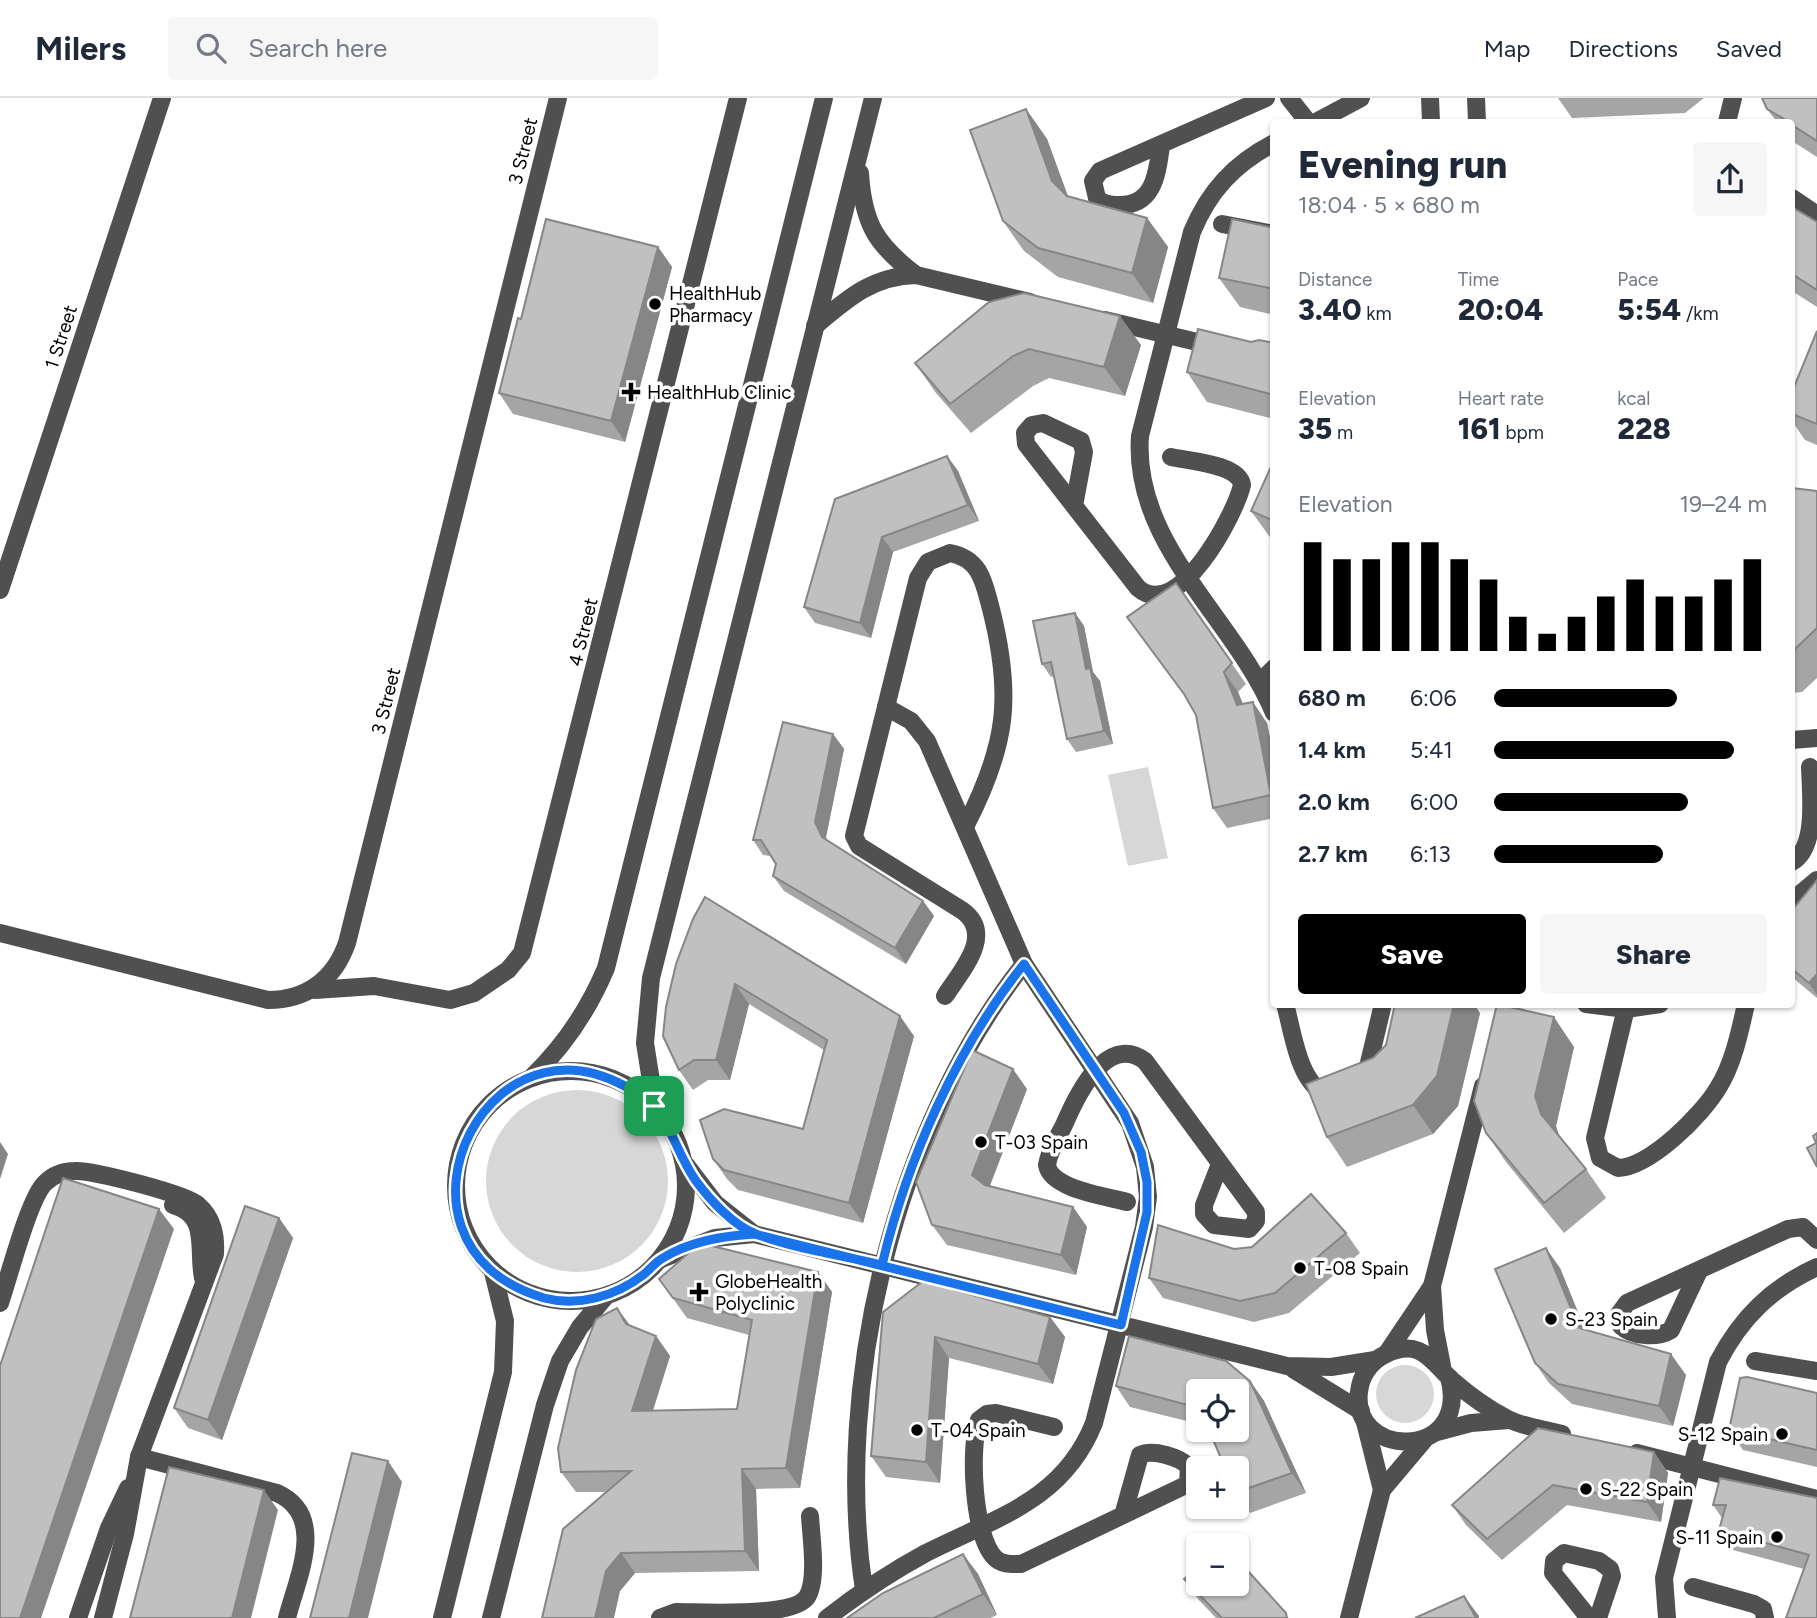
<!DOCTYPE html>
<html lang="en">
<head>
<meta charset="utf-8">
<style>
	body { margin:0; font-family:Figtree,sans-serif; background:#f6f6f7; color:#1f2937; height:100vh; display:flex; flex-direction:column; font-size:26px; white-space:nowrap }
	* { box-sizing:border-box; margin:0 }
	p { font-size:23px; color:#747a83 }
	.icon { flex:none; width:38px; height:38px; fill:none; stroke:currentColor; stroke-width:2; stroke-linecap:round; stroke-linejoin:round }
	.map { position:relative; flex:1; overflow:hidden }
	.sheet { position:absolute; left:1270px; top:21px; width:525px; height:889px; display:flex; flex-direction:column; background:#fff; border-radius:7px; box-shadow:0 2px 5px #0004 }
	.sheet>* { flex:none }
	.controls { position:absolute; left:1186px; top:1281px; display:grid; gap:14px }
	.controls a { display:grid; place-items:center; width:63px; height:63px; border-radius:7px; background:#fff; box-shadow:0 2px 5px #0004; font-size:35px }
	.pin { position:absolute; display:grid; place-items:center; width:60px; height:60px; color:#fff; margin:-30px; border-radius:14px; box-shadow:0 4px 10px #0006 }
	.round { display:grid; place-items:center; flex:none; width:74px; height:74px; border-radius:7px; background:#f6f6f7 }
	.overview { display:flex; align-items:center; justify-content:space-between; height:119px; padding:0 28px }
	h1 { font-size:38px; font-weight:800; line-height:52px }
	.figures { display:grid; grid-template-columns:repeat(3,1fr); gap:10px; height:119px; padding:7px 28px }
	.figures div { display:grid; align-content:center }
	.figures b { font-size:30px; font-weight:800 }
	.figures small { font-size:19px; font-weight:400 }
	.figures p { font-size:19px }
	.chart { height:196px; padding:14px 28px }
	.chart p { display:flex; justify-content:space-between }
	.chart svg { width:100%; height:126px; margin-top:7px; stroke:#000; stroke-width:6 }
	.action { display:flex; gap:14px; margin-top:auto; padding:14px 28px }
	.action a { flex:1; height:80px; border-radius:7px; background:#000; color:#fff; font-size:28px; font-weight:800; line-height:80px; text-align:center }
	.action a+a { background:#f6f6f7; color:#1f2937 }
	ul { padding:0 28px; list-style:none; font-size:23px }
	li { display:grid; grid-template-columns:112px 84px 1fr; align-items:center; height:52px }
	li i { height:18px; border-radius:9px; background:#000 }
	header { display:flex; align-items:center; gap:42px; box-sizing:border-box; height:98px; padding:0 35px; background:#fff; border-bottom:2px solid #e0e1e3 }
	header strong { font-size:33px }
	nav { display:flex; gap:38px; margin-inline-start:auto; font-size:24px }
	.search { width:490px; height:63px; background:#f6f6f7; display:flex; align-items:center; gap:18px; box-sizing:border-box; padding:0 24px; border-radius:7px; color:#747a83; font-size:26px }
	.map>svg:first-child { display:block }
	.green { fill:#d7d7d7 }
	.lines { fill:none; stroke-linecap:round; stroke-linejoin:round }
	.minor { stroke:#505050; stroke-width:18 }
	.wall { fill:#a5a5a5 }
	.shaded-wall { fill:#868686 }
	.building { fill:#c0c0c0; stroke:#868686; stroke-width:2 }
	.route-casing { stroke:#fff; stroke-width:14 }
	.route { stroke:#1a73e8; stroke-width:9 }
	.poi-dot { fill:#000; stroke:#fff; stroke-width:2.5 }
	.labels { text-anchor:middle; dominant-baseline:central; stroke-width:7; stroke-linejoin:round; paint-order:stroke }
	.street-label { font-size:19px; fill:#000; stroke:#fff }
	.poi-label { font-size:19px; fill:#000; stroke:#fff; text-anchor:start }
</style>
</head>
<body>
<header>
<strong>Milers</strong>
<div class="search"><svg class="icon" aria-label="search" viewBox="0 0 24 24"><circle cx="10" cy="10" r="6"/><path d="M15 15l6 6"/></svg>Search here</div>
<nav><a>Map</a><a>Directions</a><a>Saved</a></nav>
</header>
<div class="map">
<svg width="1817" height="1520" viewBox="0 0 1817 1520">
	<rect width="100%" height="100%" fill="#fff"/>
	<!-- green -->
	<g class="green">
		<polygon points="1148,669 1168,760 1128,768 1108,677"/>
		<circle cx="577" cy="1083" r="91"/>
		<circle cx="1405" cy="1296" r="29"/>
	</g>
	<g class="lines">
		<!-- minor -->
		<g class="minor">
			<polyline points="1289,0 1308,24"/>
			<polyline points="1430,0 1431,24"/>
			<polyline points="1476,0 1477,24"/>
			<polyline points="1316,24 1361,0"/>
			<polyline points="1727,24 1733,0"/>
			<path d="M1274,45C1234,66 1209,93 1192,134L1140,338C1132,447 1235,521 1274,615"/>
			<path d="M1161,48C1157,76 1154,109 1117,107C1109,107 1103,106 1097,100L1093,83L1100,73L1266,0"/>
			<path d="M860,75C863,125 876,147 916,177"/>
			<polyline points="1792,100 1817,117"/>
			<polyline points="1222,126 1274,136"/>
			<polyline points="1105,222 1218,249"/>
			<path d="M815,228C847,201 872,178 916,177L1030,204"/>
			<path d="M1074,408L1084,354L1081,343L1043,325L1032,327L1025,335L1026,346L1138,490C1178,525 1235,417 1242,387C1239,366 1189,363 1171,359"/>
			<polyline points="0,492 162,0"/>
			<polyline points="1260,584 1274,570"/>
			<polyline points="1792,642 1817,640"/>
			<path d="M1792,764C1817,750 1811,699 1810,669"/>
			<polyline points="1792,803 1817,782"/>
			<path d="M0,835L268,902C306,902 334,882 347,845L558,0"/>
			<polyline points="315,892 374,888 450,902 474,895 508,872 522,855 738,0"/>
			<path d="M945,898C961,873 995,837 963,813L859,748L854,738L918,480L928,464L950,455C981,461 984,485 991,511C1013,598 1007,647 966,727"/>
			<path d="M1285,906C1293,934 1298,985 1327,997"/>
			<polyline points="1586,906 1626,911 1660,906"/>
			<path d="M1627,906L1595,1040L1600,1060L1618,1070C1650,1069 1702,1017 1718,990C1733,967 1740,933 1746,906"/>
			<circle cx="571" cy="1088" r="115"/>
			<path d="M532,979C565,947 588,913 606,870L824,0"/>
			<polyline points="1361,983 1367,973 1383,906"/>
			<polyline points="655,1008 645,945 651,880 873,0"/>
			<polyline points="686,1067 715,1105 754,1136"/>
			<path d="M1127,1104C1105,1098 1051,1091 1047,1067C1049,1053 1058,1039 1064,1027C1076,999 1106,934 1145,963L1256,1114V1123L1249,1131L1214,1127L1204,1116V1107L1220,1066"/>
			<path d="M173,1107C210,1117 197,1152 203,1180"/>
			<polyline points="661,1161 715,1140 754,1136 1287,1268 1331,1269 1375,1262"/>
			<path d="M1698,1175L1671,1232C1658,1240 1632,1239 1621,1228L1619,1216L1627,1205L1788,1131L1803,1129L1817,1142"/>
			<path d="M0,1205C9,1179 29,1100 45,1085C53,1077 64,1073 75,1073C92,1072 186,1096 198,1107C213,1120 216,1137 215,1156L139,1359L125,1436L103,1520"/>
			<polyline points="1387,1255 1432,1188"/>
			<polyline points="1755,1263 1817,1273"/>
			<polyline points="1442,1268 1435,1232 1432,1188 1483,988"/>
			<polyline points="1293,1271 1361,1313"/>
			<path d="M1449,1279C1472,1365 1344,1362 1360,1288C1363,1274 1373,1262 1386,1256C1422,1239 1432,1265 1453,1283C1469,1297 1487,1310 1506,1320C1522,1329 1544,1331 1562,1336"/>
			<polyline points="1365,1324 1382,1392"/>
			<path d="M1054,1329L996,1315L987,1316L979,1322C969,1350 973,1438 995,1460C1002,1467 1012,1466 1021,1466L1188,1386L1189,1369C1180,1359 1153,1351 1140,1357L1124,1414"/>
			<polyline points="1437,1334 1471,1325 1509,1322"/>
			<polyline points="1637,1355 1817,1401"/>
			<path d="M139,1359L277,1395C328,1418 297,1480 287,1520"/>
			<polyline points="1693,1489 1754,1506 1763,1511 1765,1520"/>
			<path d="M864,1492C833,1287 895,1029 1024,866"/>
			<polyline points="78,1520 109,1430 128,1390"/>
			<polyline points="442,1520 503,1274 505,1223 493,1174"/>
			<polyline points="491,1520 545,1307 560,1263 580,1229 606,1198"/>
			<path d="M660,1520L676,1514C703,1514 793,1520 807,1499C818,1482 811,1438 810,1418"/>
			<path d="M827,1520C858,1496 891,1474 926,1455C995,1420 1063,1403 1094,1325L1144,1129L1148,1099L1145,1069L1130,1025L1024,866L927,643L911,623L886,609"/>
			<polyline points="1349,1520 1382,1392 1425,1341"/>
			<polyline points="1589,1520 1553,1475 1554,1463 1564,1455 1599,1463 1610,1471 1612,1478 1598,1520"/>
			<path d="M1667,1520L1664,1480L1718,1264C1741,1220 1771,1190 1817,1169"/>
		</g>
	</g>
	<!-- wall -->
	<g class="wall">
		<polygon points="1558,0 1704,0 1685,15 1572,20"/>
		<polygon points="1817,0 1817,59 1792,43 1792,24 1777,24 1767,11"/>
		<polygon points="1026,11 1047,41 1068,98 1147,120 1168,149 1153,205 1058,179 1024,153 1003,123"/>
		<polygon points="1792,109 1817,124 1817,209 1792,193"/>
		<polygon points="1274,130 1274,217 1240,209 1219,180"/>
		<polygon points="658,149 672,169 625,344 513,316 499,295 521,221"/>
		<polygon points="989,204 1141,247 1125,298 1049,280 1033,288 971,335 936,295 915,265"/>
		<polygon points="1817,233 1817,347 1805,342 1792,323 1792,294"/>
		<polygon points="1251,244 1274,245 1274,321 1207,304 1187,274"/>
		<polygon points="947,358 958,373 979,423 893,454 871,540 815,525 804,509"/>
		<polygon points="1274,362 1274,443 1272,442 1251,413"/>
		<polygon points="1792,390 1817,393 1817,580 1802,594 1792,595"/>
		<polygon points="1176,485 1246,586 1238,594 1243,606 1267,625 1274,660 1274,720 1227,730 1213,710 1196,617 1187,600 1127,519"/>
		<polygon points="1075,515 1084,528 1093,574 1100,583 1113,646 1076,654 1067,641 1054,578 1051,579 1042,566"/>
		<polygon points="833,636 844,651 826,739 827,743 923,803 934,818 906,866 784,793 773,778 776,766 770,758 763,757 753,742"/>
		<polygon points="1817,782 1817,900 1792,879 1792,812"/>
		<polygon points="676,866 914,938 863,1125 738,1092 727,1081 713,1061 803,1031 824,952 749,906 730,982 708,982 693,992 679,972"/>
		<polygon points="1480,915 1458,1008 1433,1036 1347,1069 1327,1039 1373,960"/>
		<polygon points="1574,949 1556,1028 1559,1039 1586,1071 1606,1100 1564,1135 1506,1064 1486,1035"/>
		<polygon points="1027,991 990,1088 1073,1109 1087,1129 1076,1177 947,1147 932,1127"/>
		<polygon points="279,1120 293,1140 222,1342 188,1330 174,1310"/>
		<polygon points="1346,1135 1360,1155 1289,1215 1254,1224 1163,1200 1149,1180 1234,1151"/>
		<polygon points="1560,1170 1585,1232 1686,1277 1673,1328 1572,1306 1549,1285 1535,1265"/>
		<polygon points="818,1174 832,1194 800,1390 756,1391 759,1473 635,1475 620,1493 606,1394 576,1394 561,1374 617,1210 630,1228 656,1238 670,1258 653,1313 737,1311 749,1237 687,1220 659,1181"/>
		<polygon points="883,1214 1050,1219 1065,1239 1053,1286 949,1260 940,1385 886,1379 871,1358"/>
		<polygon points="1129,1238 1226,1263 1250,1283 1264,1303 1306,1395 1250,1415 1237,1397 1237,1370 1225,1370 1209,1332 1237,1332 1237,1293 1199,1293 1199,1326 1130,1309 1116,1288"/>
		<polygon points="1817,1295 1817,1369 1743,1352 1729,1332"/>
		<polygon points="1654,1354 1668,1375 1661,1424 1567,1407 1502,1462 1466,1427 1452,1407"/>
		<polygon points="1817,1400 1817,1520 1804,1471 1733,1452 1719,1432 1722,1420 1713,1407"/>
		<polygon points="963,1456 978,1476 997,1517 990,1520 847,1520"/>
		<polygon points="1184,1481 1289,1520 1216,1520 1198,1501"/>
	</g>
	<!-- shaded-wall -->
	<g class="shaded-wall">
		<polygon points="1026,11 1047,41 1073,113 1052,83"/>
		<polygon points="1147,120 1168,149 1153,205 1132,175"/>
		<polygon points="658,149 672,169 625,344 611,323"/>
		<polygon points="1120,218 1141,247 1125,298 1104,269"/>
		<polygon points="947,358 958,373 979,423 968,407"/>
		<polygon points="882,439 893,454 871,540 860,525"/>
		<polygon points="1075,515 1084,528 1093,574 1100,583 1113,646 1104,633 1086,571"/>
		<polygon points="1224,574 1238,594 1251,627 1237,607"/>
		<polygon points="1253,604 1267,625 1274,660 1274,701 1271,697"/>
		<polygon points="833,636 844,651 826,739 832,755 822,739 815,724"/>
		<polygon points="923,803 934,818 906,866 895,850"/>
		<polygon points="1817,876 1817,897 1809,885"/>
		<polygon points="735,886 749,906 730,982 716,962"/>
		<polygon points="1454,906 1474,906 1480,915 1458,1008 1433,1036 1413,1007"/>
		<polygon points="900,918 914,938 863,1125 849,1105"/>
		<polygon points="1554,919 1574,949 1556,1028 1562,1046 1541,1016 1535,998"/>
		<polygon points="1013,971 1027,991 986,1097 972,1077"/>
		<polygon points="0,1044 8,1056 0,1081"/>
		<polygon points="1073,1109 1087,1129 1076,1177 1061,1157"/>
		<polygon points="159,1111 174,1131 41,1520 20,1520"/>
		<polygon points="279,1120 293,1140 222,1342 208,1322"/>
		<polygon points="1546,1150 1560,1170 1593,1251 1579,1230"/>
		<polygon points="818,1174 832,1194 800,1390 786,1370"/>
		<polygon points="617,1210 632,1230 626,1226"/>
		<polygon points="1050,1219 1065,1239 1053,1286 1038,1266"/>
		<polygon points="656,1238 670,1258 646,1333 632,1313"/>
		<polygon points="935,1239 949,1260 940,1385 926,1364"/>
		<polygon points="1671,1256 1686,1277 1673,1328 1659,1308"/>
		<polygon points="1250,1283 1264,1303 1306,1395 1292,1375"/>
		<polygon points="1654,1354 1668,1375 1661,1424 1647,1404"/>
		<polygon points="388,1363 402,1384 368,1520 349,1520"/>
		<polygon points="742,1371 756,1391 759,1473 745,1453"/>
		<polygon points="264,1392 278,1412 251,1520 232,1520"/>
		<polygon points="621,1455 635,1475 620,1493 614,1520 595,1520 606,1473"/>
		<polygon points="963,1456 978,1476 997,1517 983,1496"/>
		<polygon points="1464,1498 1479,1518 1479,1520 1476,1520"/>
	</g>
	<!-- building -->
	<g class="building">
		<polygon points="1762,0 1817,0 1817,43 1792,27 1792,24 1789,24 1767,11"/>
		<polygon points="1026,11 1052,83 1067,98 1147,120 1132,175 1038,150 1003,123 970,32"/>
		<polygon points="1792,109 1817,124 1817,192 1792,176"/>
		<polygon points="546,121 658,149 611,323 499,295 518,220 521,221"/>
		<polygon points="1232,121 1274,130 1274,191 1219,180"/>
		<polygon points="1024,195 1120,218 1104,269 1029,251 1013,258 950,306 915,265 989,204"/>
		<polygon points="1198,231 1251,244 1259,242 1274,245 1274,297 1187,274"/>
		<polygon points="1817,233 1817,326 1792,316 1792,294"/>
		<polygon points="947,358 968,407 882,439 860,525 804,509 835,401"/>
		<polygon points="1274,362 1274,423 1251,413"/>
		<polygon points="1792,390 1817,393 1817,530 1792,554"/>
		<polygon points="1176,485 1232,565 1224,574 1237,607 1253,604 1271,697 1213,710 1196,617 1184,596 1127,519"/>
		<polygon points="1075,515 1086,571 1090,570 1104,633 1067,641 1051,564 1042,566 1033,523"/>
		<polygon points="783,624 833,636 815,724 822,739 923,803 895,850 773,778 776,766 761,742 753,742"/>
		<polygon points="1817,782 1817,876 1809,885 1792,871 1792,812"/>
		<polygon points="705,799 900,918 849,1105 724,1072 713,1061 700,1022 724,1011 803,1031 827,942 735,886 716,962 694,962 679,972 663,938 666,909 676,866 693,821"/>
		<polygon points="1395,906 1454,906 1437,978 1413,1007 1327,1039 1306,986 1373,960 1386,947"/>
		<polygon points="1497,906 1554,919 1535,998 1541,1016 1586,1071 1544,1105 1486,1035 1474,1003"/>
		<polygon points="972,952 1013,971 972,1077 985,1087 1073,1109 1061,1157 932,1127 916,1084"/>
		<polygon points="1817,1035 1817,1069 1807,1050 1816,1045 1813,1038"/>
		<polygon points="63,1080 159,1111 20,1520 0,1520 0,1268"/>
		<polygon points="1311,1096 1346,1135 1275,1195 1240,1203 1149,1180 1158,1127 1234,1151 1252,1149"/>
		<polygon points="245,1108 279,1120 208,1322 174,1310"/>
		<polygon points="700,1145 818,1174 786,1370 742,1371 745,1453 621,1455 606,1473 595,1520 542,1520 563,1431 631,1373 561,1374 558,1350 576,1272 596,1221 617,1210 626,1226 656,1238 632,1313 737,1311 752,1222 673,1200 659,1181"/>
		<polygon points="1546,1150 1579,1230 1671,1256 1659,1308 1558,1286 1535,1265 1495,1171"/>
		<polygon points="923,1183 1050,1219 1038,1266 935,1239 926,1364 871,1358 883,1214"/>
		<polygon points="1129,1238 1226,1263 1250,1283 1292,1375 1237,1394 1237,1370 1225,1370 1209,1332 1237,1332 1237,1293 1199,1293 1199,1310 1116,1288"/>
		<polygon points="1747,1279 1817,1295 1817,1352 1729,1332 1740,1280"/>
		<polygon points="1538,1330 1654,1354 1647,1404 1553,1387 1487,1441 1452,1407"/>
		<polygon points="352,1355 388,1363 349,1520 310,1520"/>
		<polygon points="169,1369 264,1392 232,1520 130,1520"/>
		<polygon points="1720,1380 1817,1400 1817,1520 1786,1520 1809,1457 1719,1432 1726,1407 1713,1407"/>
		<polygon points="963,1456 983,1496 934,1520 847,1520 883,1495"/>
		<polygon points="1237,1461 1286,1515 1287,1520 1222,1520 1184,1481 1199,1468 1199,1486 1237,1486"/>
		<polygon points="1464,1498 1476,1520 1415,1520"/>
	</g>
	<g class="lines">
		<defs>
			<path id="route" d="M654,1008C494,876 361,1147 544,1200C578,1209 616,1198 643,1177C650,1172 655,1164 663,1160C690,1143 723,1138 754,1136L1121,1227L1147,1114V1084L1141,1054L1124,1015L1024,866C956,951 907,1062 882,1167C841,1157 796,1151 756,1136C734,1128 710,1102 696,1083C679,1059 673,1032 654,1008"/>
		</defs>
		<!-- route casing -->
		<use href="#route" class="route-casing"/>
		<!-- route -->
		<use href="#route" class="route"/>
	</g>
	<!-- markers -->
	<g class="poi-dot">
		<circle cx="655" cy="206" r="7"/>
		<path d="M627.5 283.5h7v7h7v7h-7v7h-7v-7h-7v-7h7z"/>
		<circle cx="981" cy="1044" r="7"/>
		<circle cx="1300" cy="1170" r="7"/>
		<path d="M695.5 1183.5h7v7h7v7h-7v7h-7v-7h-7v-7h7z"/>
		<circle cx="1551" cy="1221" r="7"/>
		<circle cx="917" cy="1332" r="7"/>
		<circle cx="1782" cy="1336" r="7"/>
		<circle cx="1586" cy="1391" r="7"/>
		<circle cx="1777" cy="1439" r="7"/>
	</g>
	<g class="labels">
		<!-- street labels -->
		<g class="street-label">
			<text transform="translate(523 53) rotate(-76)">3 Street</text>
			<text transform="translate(61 239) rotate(-72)">1 Street</text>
			<text transform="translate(583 534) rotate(-76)">4 Street</text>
			<text transform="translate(386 603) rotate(-76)">3 Street</text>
		</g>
		<!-- poi labels -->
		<g class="poi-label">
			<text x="669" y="195">HealthHub<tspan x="669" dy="22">Pharmacy</tspan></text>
			<text x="647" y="294">HealthHub Clinic</text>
			<text x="995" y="1044">T-03 Spain</text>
			<text x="1314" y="1170">T-08 Spain</text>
			<text x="715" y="1183">GlobeHealth<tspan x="715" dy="22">Polyclinic</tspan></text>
			<text x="1565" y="1221">S-23 Spain</text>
			<text x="931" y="1332">T-04 Spain</text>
			<text x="1768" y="1336" text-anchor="end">S-12 Spain</text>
			<text x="1600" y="1391">S-22 Spain</text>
			<text x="1763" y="1439" text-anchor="end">S-11 Spain</text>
		</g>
	</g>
</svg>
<div class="controls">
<a><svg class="icon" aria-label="locate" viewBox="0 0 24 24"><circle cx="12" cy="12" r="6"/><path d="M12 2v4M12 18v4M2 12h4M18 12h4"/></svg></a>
<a>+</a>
<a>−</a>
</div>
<div class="pin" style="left:654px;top:1008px;background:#1e9e55"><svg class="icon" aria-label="arrive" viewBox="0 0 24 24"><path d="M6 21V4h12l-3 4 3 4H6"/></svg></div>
<section class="sheet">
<div class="overview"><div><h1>Evening run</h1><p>18:04 · 5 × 680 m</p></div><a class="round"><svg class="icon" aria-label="share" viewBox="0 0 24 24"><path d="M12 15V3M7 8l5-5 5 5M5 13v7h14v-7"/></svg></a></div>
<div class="figures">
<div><p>Distance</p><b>3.40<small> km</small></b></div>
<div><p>Time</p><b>20:04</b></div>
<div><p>Pace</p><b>5:54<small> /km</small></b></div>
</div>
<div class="figures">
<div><p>Elevation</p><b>35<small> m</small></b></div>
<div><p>Heart rate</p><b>161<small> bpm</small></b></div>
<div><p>kcal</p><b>228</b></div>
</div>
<div class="chart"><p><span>Elevation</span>19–24 m</p>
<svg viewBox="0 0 160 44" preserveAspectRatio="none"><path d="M5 44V6M15 44V12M25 44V12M35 44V6M45 44V6M55 44V12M65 44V19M75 44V32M85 44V38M95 44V32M105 44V25M115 44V19M125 44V25M135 44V25M145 44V19M155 44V12"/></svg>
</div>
<ul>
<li><b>680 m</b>6:06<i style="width:67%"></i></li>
<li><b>1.4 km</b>5:41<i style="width:88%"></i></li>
<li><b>2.0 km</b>6:00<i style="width:71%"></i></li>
<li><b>2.7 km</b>6:13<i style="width:62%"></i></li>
</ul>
<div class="action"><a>Save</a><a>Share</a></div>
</section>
</div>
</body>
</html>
